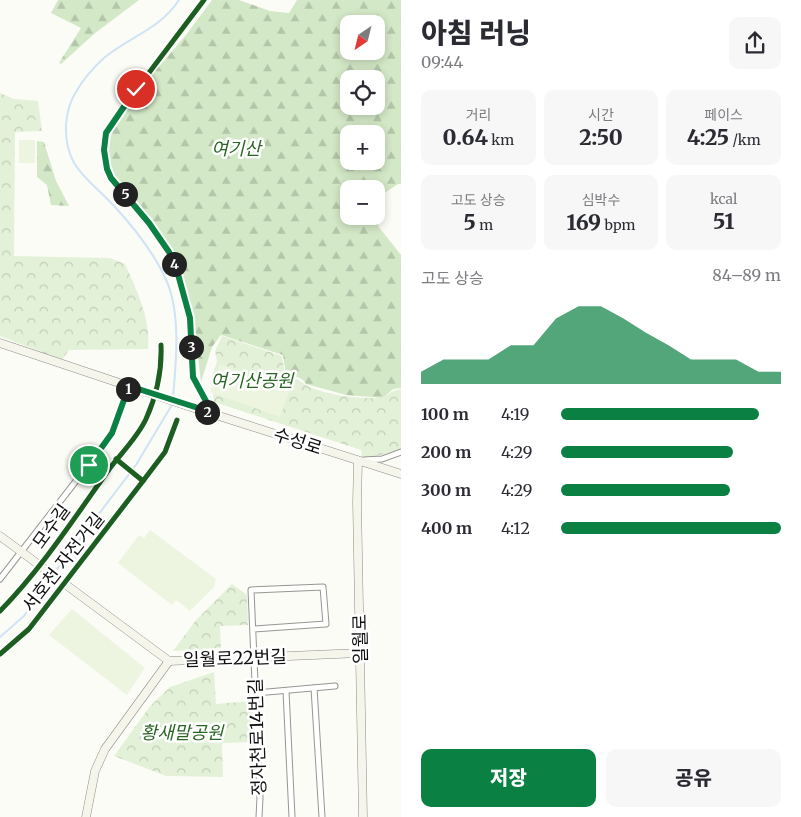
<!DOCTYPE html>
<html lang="ko">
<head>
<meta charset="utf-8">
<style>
	body { margin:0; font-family:Merriweather,"Noto Sans KR",serif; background:#f7f7f7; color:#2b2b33; height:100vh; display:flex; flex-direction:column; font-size:19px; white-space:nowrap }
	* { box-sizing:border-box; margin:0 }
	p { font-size:16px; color:#7c7c81 }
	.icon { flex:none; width:28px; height:28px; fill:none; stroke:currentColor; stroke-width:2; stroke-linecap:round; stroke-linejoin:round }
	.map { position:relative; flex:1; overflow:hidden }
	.details { display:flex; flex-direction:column; background:#fff; width:400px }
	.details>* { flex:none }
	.needle { width:32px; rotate:215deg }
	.tools { position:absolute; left:340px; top:15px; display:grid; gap:10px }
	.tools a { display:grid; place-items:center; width:45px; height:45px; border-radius:10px; background:#fff; box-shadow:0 2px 8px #0003; font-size:25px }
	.pin { position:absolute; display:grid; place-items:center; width:42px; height:42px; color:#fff; margin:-21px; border:2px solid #fff; border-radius:50%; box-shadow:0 1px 5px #0007 }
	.km { position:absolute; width:25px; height:25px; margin:-12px; border-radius:50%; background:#222; color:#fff; font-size:14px; line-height:25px; text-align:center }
	.round { display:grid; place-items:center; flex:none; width:52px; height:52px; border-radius:10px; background:#f7f7f7 }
	.headline { display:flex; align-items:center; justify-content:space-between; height:85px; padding:0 20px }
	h1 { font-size:28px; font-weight:800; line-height:38px }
	.figures { display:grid; grid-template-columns:repeat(3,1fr); gap:8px; height:85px; padding:5px 20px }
	.figures div { display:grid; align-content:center; border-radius:10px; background:#f7f7f7; text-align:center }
	.figures b { font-size:21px; font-weight:800 }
	.figures small { font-size:14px; font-weight:400 }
	.figures p { font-size:14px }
	.chart { height:140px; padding:10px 20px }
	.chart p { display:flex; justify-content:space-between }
	.chart svg { width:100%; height:90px; margin-top:5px; fill:#0b8043; opacity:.7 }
	.button { display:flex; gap:10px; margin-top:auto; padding:10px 20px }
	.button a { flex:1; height:58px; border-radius:10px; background:#0b8043; color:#fff; font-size:20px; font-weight:800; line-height:58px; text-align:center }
	.button a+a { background:#f7f7f7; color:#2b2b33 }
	ul { padding:0 20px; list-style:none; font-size:16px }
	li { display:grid; grid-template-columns:80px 60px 1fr; align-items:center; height:38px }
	li i { height:12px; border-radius:6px; background:#0b8043 }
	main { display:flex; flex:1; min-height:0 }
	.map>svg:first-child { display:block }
	.forest { fill:url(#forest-firs); fill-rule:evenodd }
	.park { fill:url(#park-crowns) }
	.pitch { fill:#edf5e1 }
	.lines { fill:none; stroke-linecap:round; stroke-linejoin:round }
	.stream { stroke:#cfe3f4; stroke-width:2 }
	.street-casing { stroke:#969694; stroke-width:7 }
	.secondary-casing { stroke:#8d8d8a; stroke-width:9 }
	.street { stroke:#fffffe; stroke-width:5 }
	.secondary { stroke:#f5f5ec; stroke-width:8 }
	.cycleway-casing { stroke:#fff; stroke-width:8 }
	.cycleway { stroke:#1b5e20; stroke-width:5 }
	.route-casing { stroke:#fff; stroke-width:10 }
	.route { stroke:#0b8043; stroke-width:6 }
	.labels { text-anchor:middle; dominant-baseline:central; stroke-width:5; stroke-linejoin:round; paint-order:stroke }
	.park-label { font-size:18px; font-style:italic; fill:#296623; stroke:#fff }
	.street-label { font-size:18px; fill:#101010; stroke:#fff }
</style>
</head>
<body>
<main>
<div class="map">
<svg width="401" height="817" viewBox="0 0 401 817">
	<defs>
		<pattern id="forest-firs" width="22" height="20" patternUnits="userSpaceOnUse" patternTransform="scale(1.25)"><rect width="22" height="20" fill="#d3e8c6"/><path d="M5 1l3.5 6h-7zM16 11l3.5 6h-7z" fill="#b4c6a9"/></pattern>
		<pattern id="park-crowns" width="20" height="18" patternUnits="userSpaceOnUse" patternTransform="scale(1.25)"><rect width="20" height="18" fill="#e3f1d8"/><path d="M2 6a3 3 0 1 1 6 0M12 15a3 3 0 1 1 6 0" fill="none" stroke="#c2ceb8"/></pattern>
	</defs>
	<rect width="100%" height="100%" fill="#fcfcf6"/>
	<!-- forest -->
	<g class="forest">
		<polygon points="58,0 139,0 94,34 61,64 59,63 81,28 51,13"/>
		<path d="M212,0H239L270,11L289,13L297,0H401V184H398L383,194L378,226L401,255V388L393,389L383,398L346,395L306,384C301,376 294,376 286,375L283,355L221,335L212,347L201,382L194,323L174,256L157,228L111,173L107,150L112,132L131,99L186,35ZM349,24H376V51H349ZM349,79H376V106H349ZM349,134H376V161H349ZM349,189H376V216H349Z"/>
		<polygon points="37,141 44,142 56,181 69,206 51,205 47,185 37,177"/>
	</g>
	<!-- park -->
	<g class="park">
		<path d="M0,93L14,99L38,101L42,131L15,132L14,256L110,258L125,264C137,291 151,319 148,349L69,350L62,360L0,336Z"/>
		<path d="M222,336L282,356L285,376C297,378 297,379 306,385C322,395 362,399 380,398C387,397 390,390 401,389V449L373,457L362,458L361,450L214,402L211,381L217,361L215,351Z"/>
		<polygon points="232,584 247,595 248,625 220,626 221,648 173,651 196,620"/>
		<polygon points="214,672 216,704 251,701 254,742 222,743 223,777 166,776 114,756 151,705 170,687"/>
	</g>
	<!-- pitch -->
	<g class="pitch">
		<rect x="19" y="140" width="16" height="23"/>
		<polygon points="220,364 290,389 280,417 210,392"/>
		<polygon points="150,530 216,579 214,587 190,611 176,600 172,605 118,563 139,535 144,538"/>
		<polygon points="72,609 145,668 127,695 49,635"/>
	</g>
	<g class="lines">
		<!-- stream -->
		<g class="stream">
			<path d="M173,398C176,363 181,315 167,282C155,254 136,230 116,208C89,178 64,169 66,124C67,113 70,101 76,92C83,79 94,67 105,57C131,36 160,29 179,0"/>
			<polyline points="54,573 136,465 173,403"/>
			<polyline points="0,637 24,616 51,577"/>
		</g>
		<defs>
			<g id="street">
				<path d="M204,0L111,123C101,141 104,160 111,178L149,223L169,251L176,267L190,317L193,377L207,403L217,414"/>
				<polyline points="364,460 382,459 401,452"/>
				<polyline points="0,579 107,441 112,433 129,386"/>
				<polyline points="253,629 326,624 323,587 251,590 260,798 259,817"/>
				<polyline points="314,688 322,817"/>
				<polyline points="286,691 292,817"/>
				<polyline points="256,693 335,686"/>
			</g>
			<g id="secondary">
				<polyline points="0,343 194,408 401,474"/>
				<polyline points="358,461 357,502 363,817"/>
				<polyline points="0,536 169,661 360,653"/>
				<polyline points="86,817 95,771 105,749 169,661"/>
			</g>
		</defs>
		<!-- street casing -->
		<use href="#street" class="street-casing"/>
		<!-- secondary casing -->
		<use href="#secondary" class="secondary-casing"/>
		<!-- street -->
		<use href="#street" class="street"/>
		<!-- secondary -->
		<use href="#secondary" class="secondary"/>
		<defs>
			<g id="cycleway">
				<path d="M204,0L111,123C101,141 104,160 111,178L149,223L169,251L176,267L190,317L193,377L207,403L217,414"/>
				<polyline points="143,481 165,452 177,420"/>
				<path d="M0,611C42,568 75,517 110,468C122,452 137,438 146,419C156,397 162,370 161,345"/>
				<polyline points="0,654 29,629 143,481 116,459"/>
			</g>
		</defs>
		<!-- cycleway casing -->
		<use href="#cycleway" class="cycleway-casing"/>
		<!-- cycleway -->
		<use href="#cycleway" class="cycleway"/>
	</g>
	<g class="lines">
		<defs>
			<polyline id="route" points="89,465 112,433 129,386 217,414 207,403 193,377 190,318 176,267 169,252 149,223 111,178 107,169 104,150 106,133 136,89"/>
		</defs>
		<!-- route casing -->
		<use href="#route" class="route-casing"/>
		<!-- route -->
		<use href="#route" class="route"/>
	</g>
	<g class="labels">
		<!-- park labels -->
		<g class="park-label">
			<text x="236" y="148">여기산</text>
			<text x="252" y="380">여기산공원</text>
			<text x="182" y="732">황새말공원</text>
		</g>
		<!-- street labels -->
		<g class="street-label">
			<text transform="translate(298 441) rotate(18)">수성로</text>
			<text transform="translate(51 526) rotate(-54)">모수길</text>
			<text transform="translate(63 562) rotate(-52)">서호천 자전거길</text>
			<text transform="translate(360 639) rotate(-91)">일월로</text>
			<text transform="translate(235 658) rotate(-2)">일월로22번길</text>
			<text transform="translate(257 737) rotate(-92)">정자천로14번길</text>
		</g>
	</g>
</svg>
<div class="tools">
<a><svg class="needle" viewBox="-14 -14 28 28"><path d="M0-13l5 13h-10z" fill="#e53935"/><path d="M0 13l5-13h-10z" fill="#7c7c81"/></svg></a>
<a><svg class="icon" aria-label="locate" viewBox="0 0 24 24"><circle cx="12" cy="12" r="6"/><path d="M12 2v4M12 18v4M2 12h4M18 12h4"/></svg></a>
<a>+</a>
<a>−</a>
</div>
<div class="pin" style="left:89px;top:465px;background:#1e9e55"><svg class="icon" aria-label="arrive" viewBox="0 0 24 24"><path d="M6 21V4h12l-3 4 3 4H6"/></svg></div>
<div class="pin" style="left:136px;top:89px;background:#d93025"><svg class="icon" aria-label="check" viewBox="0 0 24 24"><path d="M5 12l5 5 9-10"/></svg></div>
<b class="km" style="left:128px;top:389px">1</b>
<b class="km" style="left:207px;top:412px">2</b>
<b class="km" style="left:191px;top:347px">3</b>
<b class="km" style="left:174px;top:264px">4</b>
<b class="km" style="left:125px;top:194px">5</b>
</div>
<section class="details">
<div class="headline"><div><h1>아침 러닝</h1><p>09:44</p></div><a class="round"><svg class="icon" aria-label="share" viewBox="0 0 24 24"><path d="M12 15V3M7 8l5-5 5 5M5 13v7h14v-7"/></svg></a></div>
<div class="figures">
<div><p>거리</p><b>0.64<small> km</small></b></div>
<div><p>시간</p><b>2:50</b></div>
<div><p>페이스</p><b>4:25<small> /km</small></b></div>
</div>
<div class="figures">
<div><p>고도 상승</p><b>5<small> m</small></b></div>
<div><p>심박수</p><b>169<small> bpm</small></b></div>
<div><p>kcal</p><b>51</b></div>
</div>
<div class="chart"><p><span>고도 상승</span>84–89 m</p>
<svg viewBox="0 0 160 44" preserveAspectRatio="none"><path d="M0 44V38L10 32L20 32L30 32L40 25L50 25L60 12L70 6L80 6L90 12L100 19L110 25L120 32L130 32L140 32L150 38L160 38V44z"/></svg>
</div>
<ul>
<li><b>100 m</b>4:19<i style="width:90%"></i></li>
<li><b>200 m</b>4:29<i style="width:78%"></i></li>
<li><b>300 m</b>4:29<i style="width:77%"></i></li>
<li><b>400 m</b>4:12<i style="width:100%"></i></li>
</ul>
<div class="button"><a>저장</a><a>공유</a></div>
</section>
</main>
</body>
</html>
